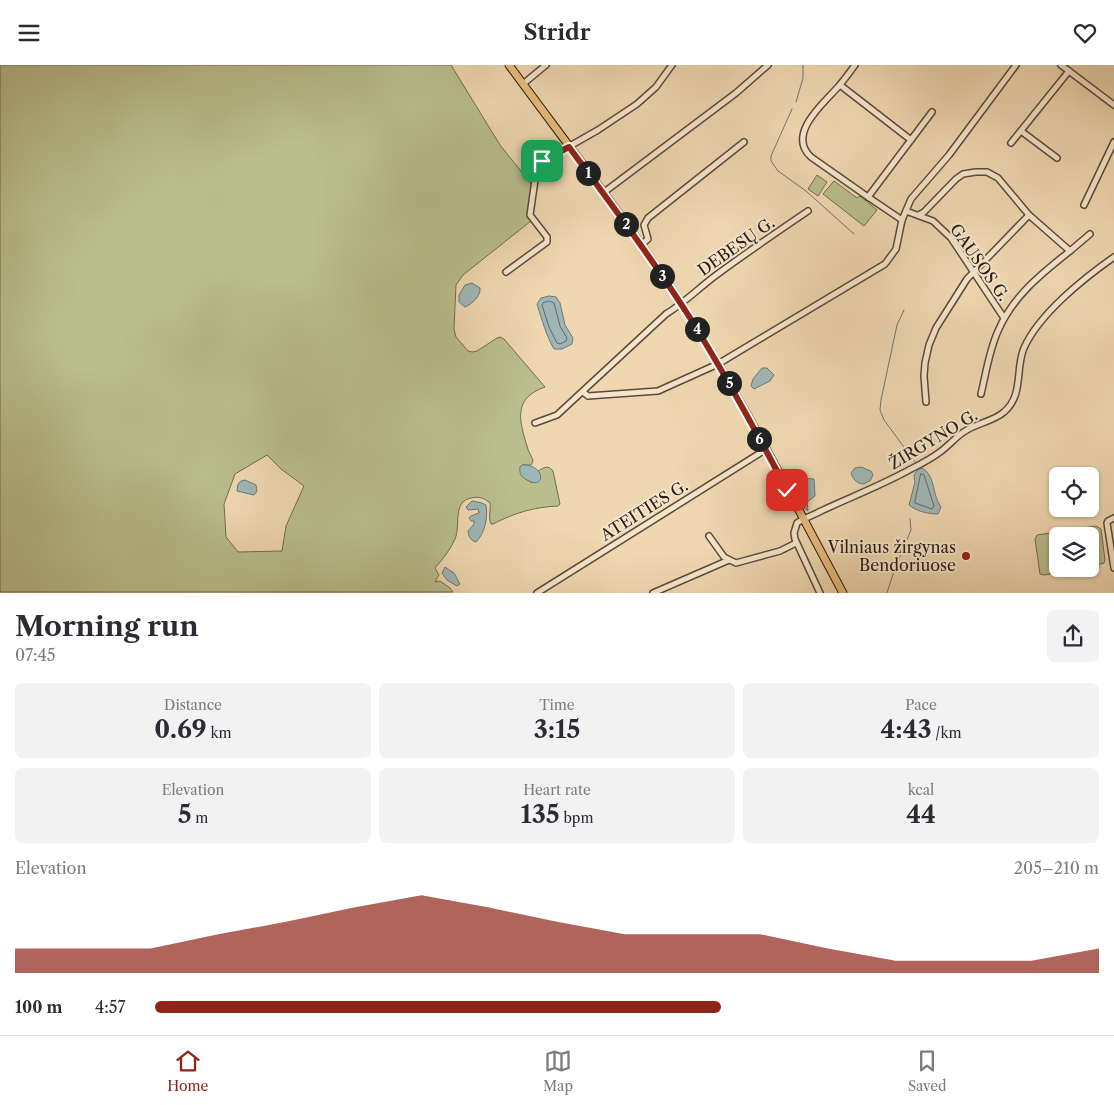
<!DOCTYPE html>
<html lang="en">
<head>
<meta charset="utf-8">
<style>
	body { margin:0; font-family:"Libre Caslon Text",serif; background:#f2f2f3; color:#2b2b33; height:100vh; display:flex; flex-direction:column; font-size:19px; white-space:nowrap }
	* { box-sizing:border-box; margin:0 }
	p { font-size:16px; color:#7c7c81 }
	.icon { flex:none; width:28px; height:28px; fill:none; stroke:currentColor; stroke-width:2; stroke-linecap:round; stroke-linejoin:round }
	.map { position:relative; height:528px; overflow:hidden }
	.side { display:flex; flex-direction:column; background:#fff; flex:1 }
	.side>* { flex:none }
	.controls { position:absolute; left:1049px; top:402px; display:grid; gap:10px }
	.controls a { display:grid; place-items:center; width:50px; height:50px; border-radius:8px; background:#fff; box-shadow:0 1px 4px #0004; font-size:25px }
	.pin { position:absolute; display:grid; place-items:center; width:42px; height:42px; color:#fff; margin:-21px; border-radius:10px; box-shadow:0 2px 8px #0006 }
	.km { position:absolute; width:25px; height:25px; margin:-12px; border-radius:50%; background:#222; color:#fff; font-size:14px; line-height:25px; text-align:center }
	.round { display:grid; place-items:center; flex:none; width:52px; height:52px; border-radius:8px; background:#f2f2f3 }
	.head { display:flex; align-items:center; justify-content:space-between; height:85px; padding:0 15px }
	h1 { font-size:28px; font-weight:700; line-height:38px }
	.figures { display:grid; grid-template-columns:repeat(3,1fr); gap:8px; height:85px; padding:5px 15px }
	.figures div { display:grid; align-content:center; border-radius:8px; background:#f2f2f3; text-align:center }
	.figures b { font-size:25px; font-weight:700 }
	.figures small { font-size:14px; font-weight:400 }
	.figures p { font-size:14px }
	.chart { height:140px; padding:10px 15px }
	.chart p { display:flex; justify-content:space-between }
	.chart svg { width:100%; height:90px; margin-top:5px; fill:#8f2418; opacity:.7 }
	ul { padding:0 15px; list-style:none; font-size:16px }
	li { display:grid; grid-template-columns:80px 60px 1fr; align-items:center; height:38px }
	li i { height:12px; border-radius:6px; background:#8f2418 }
	header { display:flex; justify-content:space-between; align-items:center; height:65px; padding:0 15px; background:#fff; font-size:22px; font-weight:700 }
	.menu { display:flex; justify-content:space-around; align-items:center; height:70px; border-top:1px solid #e1e1e2; background:#fff; font-size:14px; color:#7c7c81 }
	.menu a { display:grid; justify-items:center; gap:2px }
	.menu .current { color:#8f2418 }
	.map>svg:first-child { display:block }
	.green { fill:#b9be8c; stroke:#726c4e; fill-rule:evenodd }
	.water { fill:#9eb7b6; stroke:#707874 }
	.lines { fill:none; stroke-linecap:round; stroke-linejoin:round }
	.shore { stroke:#646864; stroke-width:1 }
	.stream { stroke:#707874; stroke-width:1 }
	.minor-casing { stroke:#5c4939; stroke-width:8 }
	.major-casing { stroke:#2b1a11; stroke-width:9 }
	.minor { stroke:#f5e5cc; stroke-width:5 }
	.major { stroke:#e8bc78; stroke-width:7 }
	.route-casing { stroke:#fff; stroke-width:10 }
	.route { stroke:#8f2418; stroke-width:6 }
	.poi-dot { fill:#8f2418; stroke:#f5e5cc; stroke-width:2 }
	.labels { text-anchor:middle; dominant-baseline:central; stroke-width:4; stroke-linejoin:round; paint-order:stroke }
	.street-label { font-size:16px; fill:#2b1a11; stroke:#f5e5cc }
	.poi-label { font-size:16px; fill:#2b1a11; stroke:#f5e5cc; text-anchor:end }
</style>
</head>
<body>
<header><svg class="icon" aria-label="menu" viewBox="0 0 24 24"><path d="M4 6h16M4 12h16M4 18h16"/></svg>Stridr<svg class="icon" aria-label="heart" viewBox="0 0 24 24"><path d="M12 20l-8-8c-3-5 5-10 8-4 3-6 11-1 8 4z"/></svg></header>
<div class="map">
<svg width="1114" height="528" viewBox="0 0 1114 528">
	<rect width="100%" height="100%" fill="#efd7b1"/>
	<filter id="stains"><feTurbulence type="fractalNoise" baseFrequency=".004" numOctaves="4"/><feColorMatrix values="0 0 0 0 .2 0 0 0 0 .09 0 0 0 0 .02 0 0 0 .5 -.17"/></filter>
	<radialGradient id="worn" r=".72"><stop offset=".6" stop-color="#630" stop-opacity="0"/><stop offset="1" stop-color="#630" stop-opacity=".3"/></radialGradient>
	<!-- green -->
	<g class="green">
		<path d="M0,0H451L500,80L532,120L528,150L531,156L463,210L456,220L454,264L456,272L468,286L472,287L477,286L497,273L500,272L504,274L545,322C513,333 519,355 527,381C528,387 532,391 533,396L531,400H522L520,402L523,412L532,418L540,408L538,406C545,402 548,400 553,406L560,439L558,441C534,442 514,448 493,459H491C488,452 491,445 490,438C484,433 479,431 471,433C452,437 461,460 455,474C450,485 443,494 435,503L439,510L435,517L440,516L450,523L453,527H0ZM267,390L281,404L304,421L286,461L282,486L238,487L226,472L224,439L235,409Z"/>
		<polygon points="817,110 827,117 818,131 808,124"/>
		<polygon points="834,116 857,133 860,131 877,145 864,161 823,129"/>
		<polygon points="1096,461 1101,464 1105,495 1104,498 1090,502 1090,471 1058,471 1058,504 1079,504 1044,510 1040,509 1035,474 1037,470"/>
	</g>
	<!-- water -->
	<g class="water">
		<path d="M472,218L480,223C481,231 472,239 465,242L459,237V230L465,220Z"/>
		<path d="M549,231L556,232L560,238L565,260L573,273L572,279L562,284H554C546,270 542,255 537,239L541,233Z"/>
		<polygon points="762,303 767,303 774,310 770,316 754,324 751,321 753,314"/>
		<path d="M522,400C546,399 546,426 527,415C521,412 519,408 520,402Z"/>
		<path d="M861,402L871,406L873,410L870,416L863,419C856,418 853,414 851,408L855,403Z"/>
		<path d="M919,403L924,404C936,414 932,430 941,442L938,449C928,449 916,446 909,440L915,417L914,410Z"/>
		<path d="M798,408C805,415 805,413 814,414L815,431L807,437L808,446L804,443L790,415Z"/>
		<polygon points="245,415 256,420 257,426 254,430 237,426 238,419 241,416"/>
		<path d="M472,436L482,438L486,440C488,453 485,468 476,477C470,475 469,472 468,466L474,459V456H471L469,453L471,451L479,448L478,444L468,445L466,442Z"/>
		<polygon points="445,502 454,508 460,519 457,521 447,515 442,508"/>
	</g>
	<g class="lines">
		<!-- shore -->
		<g class="shore">
			<polygon points="549,236 554,238 560,261 567,273 566,276 560,279 557,278 549,262 542,240 543,238"/>
			<polygon points="921,409 924,410 934,441 932,444 915,438"/>
		</g>
		<!-- stream -->
		<g class="stream">
			<polyline points="796,37 803,13 803,0"/>
			<polyline points="792,44 771,91 771,96 778,106 806,126 854,169"/>
			<polyline points="904,245 897,260 881,335 880,345 884,355 915,397"/>
			<polyline points="887,528 895,503 911,465 910,454"/>
		</g>
		<defs>
			<g id="minor">
				<path d="M855,0C850,7 844,15 838,22C824,38 786,69 811,92L868,132"/>
				<polyline points="1061,0 1114,40"/>
				<polyline points="523,19 546,0"/>
				<polyline points="840,20 911,75"/>
				<polyline points="1021,66 1057,93"/>
				<polyline points="1011,78 1069,6"/>
				<polyline points="603,128 736,28 768,0"/>
				<polyline points="1084,140 1114,77"/>
				<polyline points="906,146 933,156 951,173 1004,253"/>
				<path d="M919,150L924,147L956,114L963,109L976,107H987L998,113L1029,150L1070,186C1041,209 1013,231 998,266C989,286 986,308 981,329"/>
				<polyline points="902,155 868,132 932,47"/>
				<polyline points="641,180 648,174 644,160 648,153 744,77"/>
				<polyline points="1070,186 1090,169"/>
				<polyline points="506,207 547,177 547,172 530,150 535,115 540,98 598,65 637,39 656,22 672,0"/>
				<polyline points="583,327 588,331 658,326 718,299 885,199 896,184 902,155 911,134 949,90 1016,0"/>
				<polyline points="926,337 924,311 925,298 929,280 936,263 967,214 1029,150"/>
				<path d="M535,358L557,350L666,249C684,238 699,223 715,211C746,188 777,167 808,146"/>
				<polyline points="1114,453 1108,456 1107,458 1114,503"/>
				<polyline points="709,471 724,492 736,498 780,486 796,478"/>
				<polyline points="537,528 765,385"/>
				<polyline points="653,528 729,495"/>
				<path d="M820,528L795,474L794,468L797,458C804,453 814,450 821,446C851,432 882,420 911,404C921,399 932,393 940,387C950,380 957,370 967,365C978,358 994,356 1004,347C1024,330 1015,304 1024,283C1039,249 1084,213 1114,192"/>
			</g>
			<path id="major" d="M509,0C567,79 628,157 682,240C741,332 791,431 843,528"/>
		</defs>
		<!-- minor casing -->
		<use href="#minor" class="minor-casing"/>
		<!-- major casing -->
		<use href="#major" class="major-casing"/>
		<!-- minor -->
		<use href="#minor" class="minor"/>
		<!-- major -->
		<use href="#major" class="major"/>
	</g>
	<g class="lines">
		<defs>
			<path id="route" d="M542,96L569,82C611,139 654,196 692,256C726,311 757,368 787,425"/>
		</defs>
		<!-- route casing -->
		<use href="#route" class="route-casing"/>
		<!-- route -->
		<use href="#route" class="route"/>
	</g>
	<!-- markers -->
	<circle class="poi-dot" cx="966" cy="491" r="5"/>
	<g class="labels">
		<!-- street labels -->
		<g class="street-label">
			<text transform="translate(736 181) rotate(-35)">DEBESŲ G.</text>
			<text transform="translate(980 197) rotate(55)">GAUSOS G.</text>
			<text transform="translate(933 374) rotate(-31)">ŽIRGYNO G.</text>
			<text transform="translate(644 445) rotate(-32)">ATEITIES G.</text>
		</g>
		<!-- poi labels -->
		<g class="poi-label">
			<text x="956" y="482">Vilniaus žirgynas<tspan x="956" dy="18">Bendoriuose</tspan></text>
		</g>
	</g>
	<rect width="100%" height="100%" filter="url(#stains)"/>
	<rect width="100%" height="100%" fill="url(#worn)"/>
</svg>
<div class="controls">
<a><svg class="icon" aria-label="locate" viewBox="0 0 24 24"><circle cx="12" cy="12" r="6"/><path d="M12 2v4M12 18v4M2 12h4M18 12h4"/></svg></a>
<a><svg class="icon" aria-label="layers" viewBox="0 0 24 24"><path d="M12 4l9 5-9 5-9-5zM3 14l9 5 9-5"/></svg></a>
</div>
<div class="pin" style="left:542px;top:96px;background:#1e9e55"><svg class="icon" aria-label="arrive" viewBox="0 0 24 24"><path d="M6 21V4h12l-3 4 3 4H6"/></svg></div>
<div class="pin" style="left:787px;top:425px;background:#d93025"><svg class="icon" aria-label="check" viewBox="0 0 24 24"><path d="M5 12l5 5 9-10"/></svg></div>
<b class="km" style="left:588px;top:108px">1</b>
<b class="km" style="left:626px;top:159px">2</b>
<b class="km" style="left:662px;top:211px">3</b>
<b class="km" style="left:697px;top:264px">4</b>
<b class="km" style="left:729px;top:318px">5</b>
<b class="km" style="left:759px;top:374px">6</b>
</div>
<section class="side">
<div class="head"><div><h1>Morning run</h1><p>07:45</p></div><a class="round"><svg class="icon" aria-label="share" viewBox="0 0 24 24"><path d="M12 15V3M7 8l5-5 5 5M5 13v7h14v-7"/></svg></a></div>
<div class="figures">
<div><p>Distance</p><b>0.69<small> km</small></b></div>
<div><p>Time</p><b>3:15</b></div>
<div><p>Pace</p><b>4:43<small> /km</small></b></div>
</div>
<div class="figures">
<div><p>Elevation</p><b>5<small> m</small></b></div>
<div><p>Heart rate</p><b>135<small> bpm</small></b></div>
<div><p>kcal</p><b>44</b></div>
</div>
<div class="chart"><p><span>Elevation</span>205–210 m</p>
<svg viewBox="0 0 160 44" preserveAspectRatio="none"><path d="M0 44V32L10 32L20 32L30 25L40 19L50 12L60 6L70 12L80 19L90 25L100 25L110 25L120 32L130 38L140 38L150 38L160 32V44z"/></svg>
</div>
<ul>
<li><b>100 m</b>4:57<i style="width:60%"></i></li>
</ul>
</section>
<nav class="menu">
<a class="current"><svg class="icon" aria-label="home" viewBox="0 0 24 24"><path d="M3 11l9-7 9 7M6 9v11h12V9"/></svg>Home</a>
<a><svg class="icon" aria-label="map" viewBox="0 0 24 24"><path d="M3 6l6-2 6 2 6-2v14l-6 2-6-2-6 2zM9 4v14M15 6v14"/></svg>Map</a>
<a><svg class="icon" aria-label="saved" viewBox="0 0 24 24"><path d="M7 4h10v16l-5-4-5 4z"/></svg>Saved</a>
</nav>
</body>
</html>
